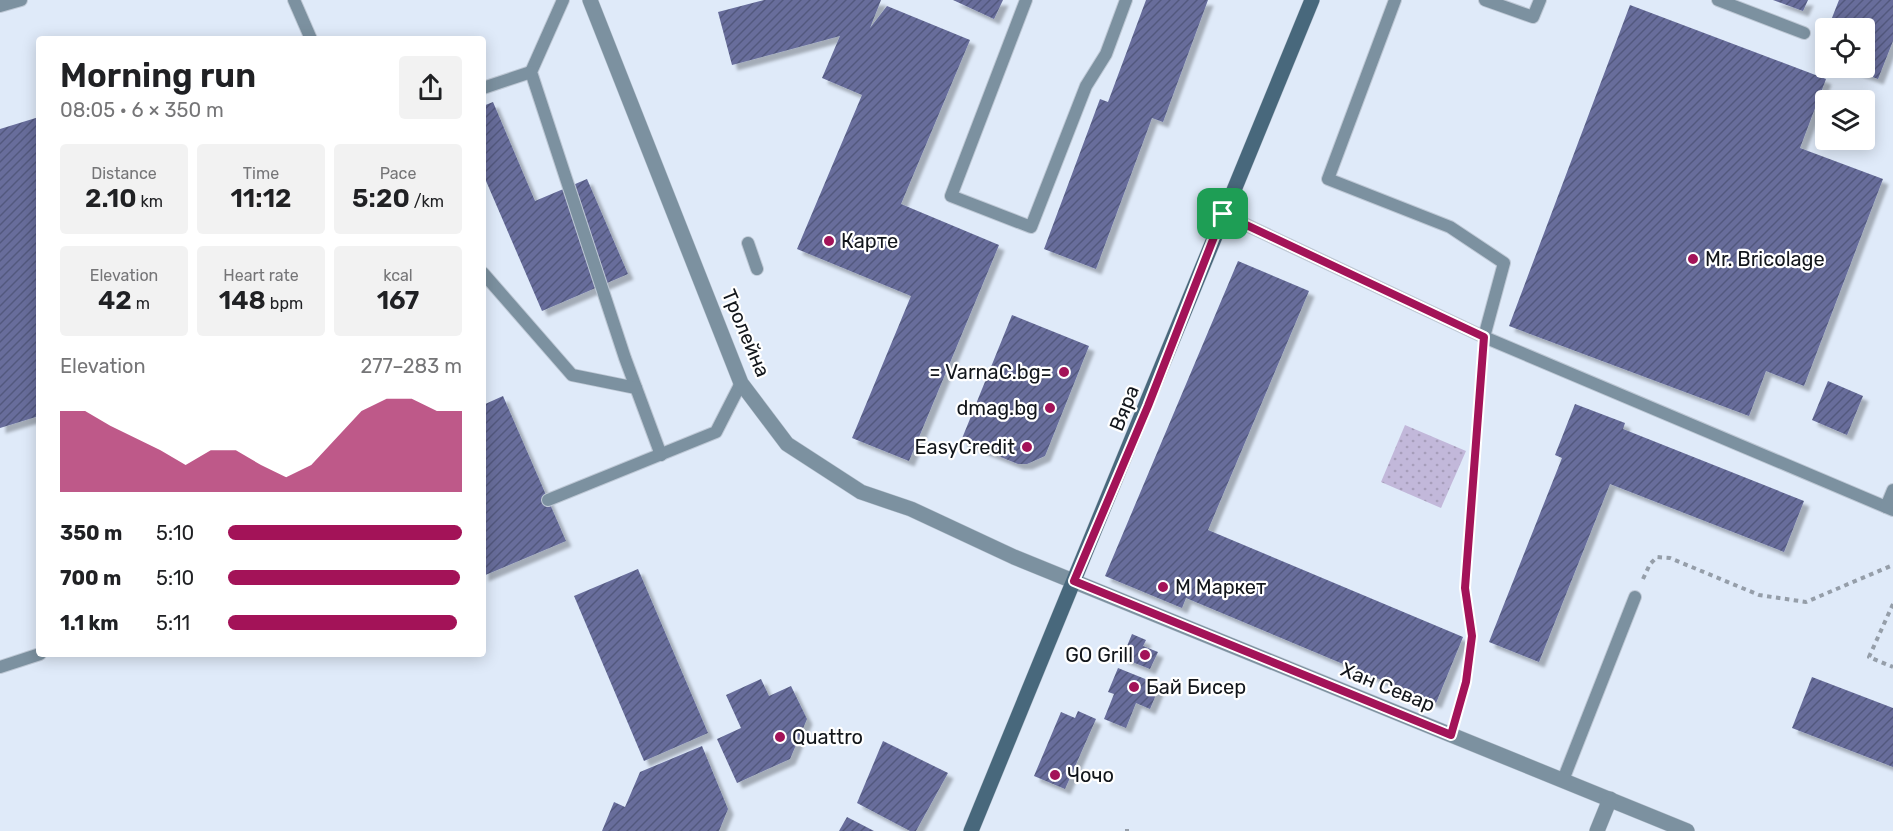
<!DOCTYPE html>
<html lang="en">
<head>
<meta charset="utf-8">
<style>
	body { margin:0; font-family:Rubik,sans-serif; background:#f2f2f2; color:#202124; height:100vh; display:flex; flex-direction:column; font-size:22px; white-space:nowrap }
	* { box-sizing:border-box; margin:0 }
	p { font-size:20px; color:#757577 }
	.icon { flex:none; width:33px; height:33px; fill:none; stroke:currentColor; stroke-width:2; stroke-linecap:round; stroke-linejoin:round }
	.map { position:relative; flex:1; overflow:hidden }
	.sheet { position:absolute; left:36px; top:36px; width:450px; height:621px; display:flex; flex-direction:column; background:#fff; border-radius:6px; box-shadow:0 3px 15px #0003 }
	.sheet>* { flex:none }
	.fabs { position:absolute; left:1815px; top:18px; display:grid; gap:12px }
	.fabs a { display:grid; place-items:center; width:60px; height:60px; border-radius:6px; background:#fff; box-shadow:0 3px 15px #0003; font-size:30px }
	.pin { position:absolute; display:grid; place-items:center; width:51px; height:51px; color:#fff; margin:-26px; border-radius:12px; box-shadow:0 3px 9px #0006 }
	.round { display:grid; place-items:center; flex:none; width:63px; height:63px; border-radius:6px; background:#f2f2f2 }
	.head { display:flex; align-items:center; justify-content:space-between; height:102px; padding:0 24px }
	h1 { font-size:33px; font-weight:600; line-height:45px }
	.figures { display:grid; grid-template-columns:repeat(3,1fr); gap:9px; height:102px; padding:6px 24px }
	.figures div { display:grid; align-content:center; border-radius:6px; background:#f2f2f2; text-align:center }
	.figures b { font-size:26px; font-weight:600 }
	.figures small { font-size:16px; font-weight:400 }
	.figures p { font-size:16px }
	.chart { height:168px; padding:12px 24px }
	.chart p { display:flex; justify-content:space-between }
	.chart svg { width:100%; height:108px; margin-top:6px; fill:#a31358; opacity:.7 }
	ul { padding:0 24px; list-style:none; font-size:20px }
	li { display:grid; grid-template-columns:96px 72px 1fr; align-items:center; height:45px }
	li i { height:15px; border-radius:8px; background:#a31358 }
	.map>svg:first-child { display:block }
	.park { fill:url(#park-dots) }
	.building { fill:url(#building-hatch); filter:url(#shadow) }
	.lines { fill:none; stroke-linecap:round; stroke-linejoin:round }
	.lane-casing { stroke:#bec8d5; stroke-width:14 }
	.street-casing { stroke:#bec8d5; stroke-width:16 }
	.secondary-casing { stroke:#bec8d5; stroke-width:16 }
	.path { stroke:#959ea9; stroke-width:4; stroke-dasharray:4.5 4.5; stroke-linecap:butt }
	.lane { stroke:#7c91a0; stroke-width:12 }
	.street { stroke:#7c91a0; stroke-width:15 }
	.secondary { stroke:#48687c; stroke-width:15 }
	.route-casing { stroke:#fff; stroke-width:12 }
	.route { stroke:#a31358; stroke-width:8 }
	.poi-dot { fill:#a31358; stroke:#fff; stroke-width:2 }
	.labels { text-anchor:middle; dominant-baseline:central; stroke-width:4.5; stroke-linejoin:round; paint-order:stroke }
	.poi-label { font-size:20px; fill:#12161b; stroke:#fff; text-anchor:start }
	.street-label { font-size:20px; fill:#12161b; stroke:#fff }
</style>
</head>
<body>
<div class="map">
<svg width="1893" height="831" viewBox="0 0 1893 831">
	<defs>
		<pattern id="park-dots" width="8" height="8" patternUnits="userSpaceOnUse" patternTransform="scale(1.5)"><rect width="8" height="8" fill="#c2b8da"/><path d="M2 2h.1M6 6h.1" fill="none" stroke="#a69dba" stroke-width="1.8" stroke-linecap="round"/></pattern>
		<pattern id="building-hatch" width="6" height="6" patternUnits="userSpaceOnUse" patternTransform="scale(1.5)"><rect width="6" height="6" fill="#676d9b"/><path d="M-1 1l2-2M0 6l6-6M5 7l2-2" fill="none" stroke="#53597e"/></pattern>
		<filter id="shadow"><feDropShadow dx="5.5" dy="5.5" stdDeviation="1.5" flood-color="#0004"/></filter>
	</defs>
	<rect width="100%" height="100%" fill="#dfeaf9"/>
	<!-- park -->
	<polygon class="park" points="1405,425 1466,451 1441,508 1381,482"/>
	<!-- building -->
	<g class="building">
		<polygon points="764,0 881,0 870,28 887,6 970,40 901,204 999,245 909,461 852,438 911,296 797,249 862,95 822,78 840,36 732,65 718,12"/>
		<polygon points="953,0 1003,0 994,19"/>
		<polygon points="1146,0 1208,0 1163,122 1152,118 1096,269 1044,249 1100,99 1108,102"/>
		<polygon points="1773,0 1808,0 1803,11"/>
		<polygon points="1839,0 1893,0 1893,41 1878,79 1848,68 1864,68 1864,28 1828,28"/>
		<polygon points="1630,5 1826,79 1800,148 1883,179 1804,386 1766,371 1749,416 1509,326"/>
		<polygon points="493,102 535,201 587,179 628,274 542,311 483,174 483,106"/>
		<polygon points="39,117 39,416 0,428 0,129"/>
		<polygon points="1238,261 1309,291 1208,530 1463,637 1436,703 1186,598 1182,608 1105,576"/>
		<polygon points="1012,315 1089,346 1045,456 1027,464 1018,464 961,441"/>
		<polygon points="1828,381 1863,396 1847,435 1812,420"/>
		<polygon points="503,396 566,541 483,576 483,405"/>
		<polygon points="1575,404 1625,423 1623,429 1804,501 1784,552 1610,484 1539,662 1489,642 1562,458 1555,455"/>
		<polygon points="638,569 708,733 644,761 574,596"/>
		<polygon points="1132,634 1146,640 1143,646 1158,652 1150,669 1122,658"/>
		<polygon points="1118,668 1160,685 1150,709 1136,703 1126,728 1104,719 1114,694 1108,692"/>
		<polygon points="1812,677 1893,708 1893,767 1792,728"/>
		<polygon points="761,679 769,696 791,686 807,719 790,759 737,783 717,739 741,728 726,695"/>
		<polygon points="1078,711 1096,719 1065,789 1034,776 1061,712 1075,718"/>
		<polygon points="883,741 948,773 916,831 910,831 857,803"/>
		<polygon points="702,746 728,809 719,831 602,831 614,802 625,807 640,772"/>
		<polygon points="847,817 874,831 839,831"/>
	</g>
	<g class="lines">
		<defs>
			<g id="lane">
				<polyline points="294,0 311,39"/>
				<polyline points="563,0 531,72 625,358 661,455"/>
				<polyline points="1026,0 951,196 1031,227 1086,86 1106,54 1126,0"/>
				<polyline points="1395,0 1328,179 1450,227 1504,263 1484,337"/>
				<polyline points="1485,0 1533,17 1540,0"/>
				<polyline points="1718,0 1804,33"/>
				<polyline points="0,6 21,0"/>
				<polyline points="483,88 531,72"/>
				<polyline points="1223,214 1484,337 1893,510"/>
				<polyline points="748,243 757,269"/>
				<polyline points="483,273 572,375 636,388"/>
				<polyline points="548,500 716,432 741,383"/>
				<polyline points="1886,507 1893,490"/>
				<polyline points="0,667 40,654"/>
				<polyline points="1563,780 1635,597"/>
			</g>
			<g id="street">
				<polyline points="590,0 741,383 787,444 861,492 911,509 1014,557 1687,831"/>
				<polyline points="1597,831 1610,799"/>
			</g>
			<polyline id="secondary" points="971,831 1312,0"/>
		</defs>
		<!-- lane casing -->
		<use href="#lane" class="lane-casing"/>
		<!-- street casing -->
		<use href="#street" class="street-casing"/>
		<!-- secondary casing -->
		<use href="#secondary" class="secondary-casing"/>
		<!-- path -->
		<g class="path">
			<polyline points="1643,579 1650,564 1657,557 1670,558 1759,595 1806,602 1893,565"/>
			<polyline points="1893,604 1869,657 1893,667"/>
			<polyline points="1457,714 1465,682 1472,636 1465,588 1482,358"/>
			<polyline points="1127,831 1127,829"/>
		</g>
		<!-- lane -->
		<use href="#lane" class="lane"/>
		<!-- street -->
		<use href="#street" class="street"/>
		<!-- secondary -->
		<use href="#secondary" class="secondary"/>
	</g>
	<g class="lines">
		<defs>
			<polygon id="route" points="1223,214 1484,337 1465,588 1472,636 1466,682 1451,735 1074,581 1148,406"/>
		</defs>
		<!-- route casing -->
		<use href="#route" class="route-casing"/>
		<!-- route -->
		<use href="#route" class="route"/>
	</g>
	<!-- markers -->
	<g class="poi-dot">
		<circle cx="829" cy="241" r="6"/>
		<circle cx="1693" cy="259" r="6"/>
		<circle cx="1064" cy="372" r="6"/>
		<circle cx="1050" cy="408" r="6"/>
		<circle cx="1027" cy="447" r="6"/>
		<circle cx="1163" cy="587" r="6"/>
		<circle cx="1145" cy="655" r="6"/>
		<circle cx="1134" cy="687" r="6"/>
		<circle cx="780" cy="737" r="6"/>
		<circle cx="1055" cy="775" r="6"/>
	</g>
	<g class="labels">
		<!-- poi labels -->
		<g class="poi-label">
			<text x="841" y="241">Карте</text>
			<text x="1705" y="259">Mr. Bricolage</text>
			<text x="1052" y="372" text-anchor="end">= VarnaC.bg=</text>
			<text x="1038" y="408" text-anchor="end">dmag.bg</text>
			<text x="1015" y="447" text-anchor="end">EasyCredit</text>
			<text x="1175" y="587">М Маркет</text>
			<text x="1133" y="655" text-anchor="end">GO Grill</text>
			<text x="1146" y="687">Бай Бисер</text>
			<text x="792" y="737">Quattro</text>
			<text x="1067" y="775">Чочо</text>
		</g>
		<!-- street labels -->
		<g class="street-label">
			<text transform="translate(746 333) rotate(67)">Тролейна</text>
			<text transform="translate(1124 408) rotate(-68)">Вяра</text>
			<text transform="translate(1388 687) rotate(22)">Хан Севар</text>
		</g>
	</g>
</svg>
<div class="fabs">
<a><svg class="icon" aria-label="locate" viewBox="0 0 24 24"><circle cx="12" cy="12" r="6"/><path d="M12 2v4M12 18v4M2 12h4M18 12h4"/></svg></a>
<a><svg class="icon" aria-label="layers" viewBox="0 0 24 24"><path d="M12 4l9 5-9 5-9-5zM3 14l9 5 9-5"/></svg></a>
</div>
<div class="pin" style="left:1223px;top:214px;background:#1e9e55"><svg class="icon" aria-label="arrive" viewBox="0 0 24 24"><path d="M6 21V4h12l-3 4 3 4H6"/></svg></div>
<section class="sheet">
<div class="head"><div><h1>Morning run</h1><p>08:05 · 6 × 350 m</p></div><a class="round"><svg class="icon" aria-label="share" viewBox="0 0 24 24"><path d="M12 15V3M7 8l5-5 5 5M5 13v7h14v-7"/></svg></a></div>
<div class="figures">
<div><p>Distance</p><b>2.10<small> km</small></b></div>
<div><p>Time</p><b>11:12</b></div>
<div><p>Pace</p><b>5:20<small> /km</small></b></div>
</div>
<div class="figures">
<div><p>Elevation</p><b>42<small> m</small></b></div>
<div><p>Heart rate</p><b>148<small> bpm</small></b></div>
<div><p>kcal</p><b>167</b></div>
</div>
<div class="chart"><p><span>Elevation</span>277–283 m</p>
<svg viewBox="0 0 160 44" preserveAspectRatio="none"><path d="M0 44V11L10 11L20 17L30 22L40 27L50 33L60 27L70 27L80 33L90 38L100 33L110 22L120 11L130 6L140 6L150 11L160 11V44z"/></svg>
</div>
<ul>
<li><b>350 m</b>5:10<i style="width:100%"></i></li>
<li><b>700 m</b>5:10<i style="width:99%"></i></li>
<li><b>1.1 km</b>5:11<i style="width:98%"></i></li>
</ul>
</section>
</div>
</body>
</html>
